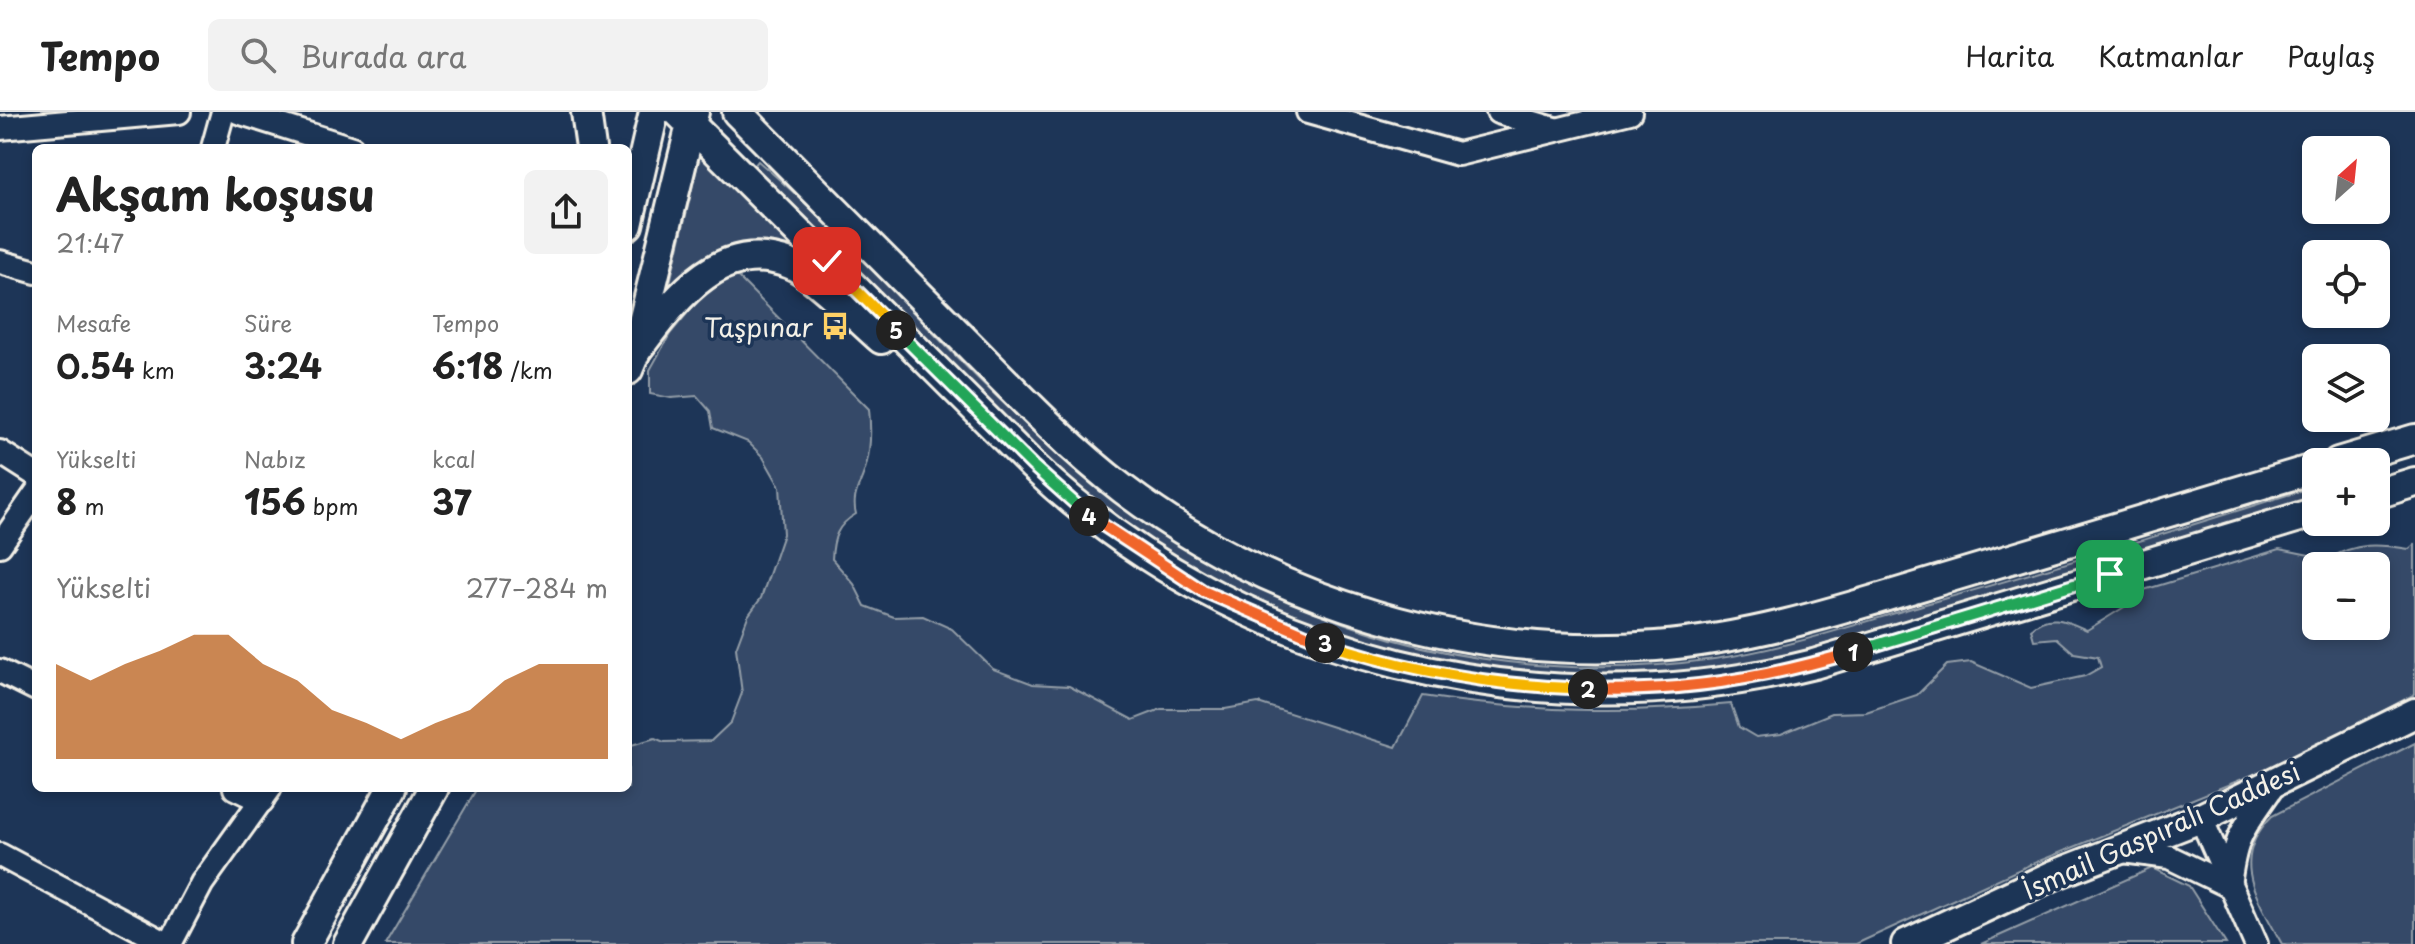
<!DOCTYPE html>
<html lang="tr">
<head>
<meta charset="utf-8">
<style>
	body { margin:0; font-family:"Playpen Sans",sans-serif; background:#f2f2f2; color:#222; height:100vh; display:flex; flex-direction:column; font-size:30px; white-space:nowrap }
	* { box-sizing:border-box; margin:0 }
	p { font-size:26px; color:#767676 }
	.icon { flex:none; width:44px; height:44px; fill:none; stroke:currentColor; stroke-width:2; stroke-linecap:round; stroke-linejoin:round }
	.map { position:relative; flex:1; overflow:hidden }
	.panel { position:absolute; left:32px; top:32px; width:600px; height:648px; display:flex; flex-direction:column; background:#fff; border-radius:12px; box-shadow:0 4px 12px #0003 }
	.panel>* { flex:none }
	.needle { width:52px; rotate:27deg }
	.fabs { position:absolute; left:2302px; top:24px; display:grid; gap:16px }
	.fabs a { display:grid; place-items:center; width:88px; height:88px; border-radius:12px; background:#fff; box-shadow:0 4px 12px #0003; font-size:40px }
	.pin { position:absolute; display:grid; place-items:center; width:68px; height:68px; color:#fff; margin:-34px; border-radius:16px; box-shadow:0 4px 12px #0006 }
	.km { position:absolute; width:40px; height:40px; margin:-20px; border-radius:50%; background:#222; color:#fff; font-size:22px; line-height:40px; text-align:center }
	.round { display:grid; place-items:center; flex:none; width:84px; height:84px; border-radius:12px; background:#f2f2f2 }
	.headline { display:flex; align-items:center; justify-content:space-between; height:136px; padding:0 24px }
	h1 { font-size:44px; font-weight:700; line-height:60px }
	.figures { display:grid; grid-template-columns:repeat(3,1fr); gap:12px; height:136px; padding:8px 24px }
	.figures div { display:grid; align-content:center }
	.figures b { font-size:34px; font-weight:700 }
	.figures small { font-size:22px; font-weight:400 }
	.figures p { font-size:22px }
	.chart { height:224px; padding:16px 24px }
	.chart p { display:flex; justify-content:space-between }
	.chart svg { width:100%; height:144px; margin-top:8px; fill:#b45309; opacity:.7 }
	header { display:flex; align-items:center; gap:48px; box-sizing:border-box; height:112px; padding:0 40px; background:#fff; border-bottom:2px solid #e0e0e0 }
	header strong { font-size:38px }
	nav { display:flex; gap:44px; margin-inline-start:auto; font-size:28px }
	.search { width:560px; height:72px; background:#f2f2f2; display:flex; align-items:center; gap:20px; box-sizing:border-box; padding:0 28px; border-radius:12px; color:#767676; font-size:30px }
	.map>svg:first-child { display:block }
	.green { fill:#354a67; stroke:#949ea8; stroke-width:2; fill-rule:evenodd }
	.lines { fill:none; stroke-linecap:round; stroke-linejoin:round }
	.minor-casing { stroke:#f4f1e8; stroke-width:28 }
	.major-casing { stroke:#f4f1e8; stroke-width:34 }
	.minor { stroke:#1d3557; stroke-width:22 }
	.major { stroke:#1d3557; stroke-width:28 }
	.split-1-casing { stroke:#fff; stroke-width:16 }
	.split-2-casing { stroke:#fff; stroke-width:16 }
	.split-3-casing { stroke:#fff; stroke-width:16 }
	.split-4-casing { stroke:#fff; stroke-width:16 }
	.split-5-casing { stroke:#fff; stroke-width:16 }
	.split-6-casing { stroke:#fff; stroke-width:16 }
	.split-1 { stroke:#22a559; stroke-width:10 }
	.split-2 { stroke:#f0652b; stroke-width:10 }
	.split-3 { stroke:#f5b400; stroke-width:10 }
	.split-4 { stroke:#f0652b; stroke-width:10 }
	.split-5 { stroke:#22a559; stroke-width:10 }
	.split-6 { stroke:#f5b400; stroke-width:10 }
	.labels { text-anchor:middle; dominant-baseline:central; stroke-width:7; stroke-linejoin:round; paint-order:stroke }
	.poi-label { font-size:26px; fill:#f4f1e8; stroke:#1d3557; text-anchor:end }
	.street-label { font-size:26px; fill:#f4f1e8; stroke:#1d3557 }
</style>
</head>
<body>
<header>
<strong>Tempo</strong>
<div class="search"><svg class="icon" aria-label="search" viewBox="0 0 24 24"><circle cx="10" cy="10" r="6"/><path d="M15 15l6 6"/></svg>Burada ara</div>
<nav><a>Harita</a><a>Katmanlar</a><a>Paylaş</a></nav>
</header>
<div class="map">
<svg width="2415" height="832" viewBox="0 0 2415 832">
	<rect width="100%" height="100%" fill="#1d3557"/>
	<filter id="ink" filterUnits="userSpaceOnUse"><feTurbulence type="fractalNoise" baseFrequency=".0125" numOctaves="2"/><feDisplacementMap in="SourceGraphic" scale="16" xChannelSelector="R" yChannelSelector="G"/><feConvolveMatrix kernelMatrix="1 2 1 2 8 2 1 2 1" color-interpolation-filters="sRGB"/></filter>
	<g filter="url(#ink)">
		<!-- green -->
		<g class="green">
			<polygon points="700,43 817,160 783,138 668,179"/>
			<path d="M758,49C868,142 957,258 1069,349C1098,373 1133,391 1164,412C1196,433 1227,457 1261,474C1400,548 1559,569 1714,547C1790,536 1862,510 1936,489C2063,453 2190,414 2316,374V387L1751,554L1670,565L1503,563L1367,534L1254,488L1156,433L1067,366L754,54Z"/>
			<path d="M734,161L869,297C871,316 871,336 866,354C861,373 851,383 856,402C837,413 833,426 832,447L854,472L865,494L894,505L923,504L952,517L993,557L1033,572L1069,574L1133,608L1161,597H1225L1258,591L1396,635L1423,584C1529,600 1625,602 1731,592L1739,615L1756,625L1781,622L1832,601L1866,600L1917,583L1947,553L1971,550L2031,576L2085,564L2101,555L2098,545L2074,541L2057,526L2034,528L2031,517C2049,500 2066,509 2087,518L2126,494L2127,483L2280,437L2329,447C2356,430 2378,432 2409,437L2415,432V582L2297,645L2027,754L1856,832H385L477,676H628V634L655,626L664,630L711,629L731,610L742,581L736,536L748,504L761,486L783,422L780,375L763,345L748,330L713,316L710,299L697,284L671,286L650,282V258L670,222L714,169ZM2316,454H2376V514H2316Z"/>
			<path d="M2415,631V832H2282C2257,786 2228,748 2272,704Z"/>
			<polygon points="2152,756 2189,774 2226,832 1981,832"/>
		</g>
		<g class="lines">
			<defs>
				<g id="minor">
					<polyline points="238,0 352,36"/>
					<polyline points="1308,0 1458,42 1630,0"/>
					<polyline points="1498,0 1554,17"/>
					<polyline points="0,16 179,0"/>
					<polyline points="213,36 223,0"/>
					<polyline points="0,150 36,160"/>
					<polyline points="0,340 36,363"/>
					<polyline points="0,433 36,381"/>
					<polyline points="0,559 36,577"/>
					<polyline points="235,676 262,689"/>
					<polyline points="2201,706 2256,832"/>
					<path d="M2123,739L2169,745L2229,774C2236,717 2245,716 2275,671"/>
					<polyline points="0,743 167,832"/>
					<polyline points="170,832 202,771 270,676"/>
				</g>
				<g id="major">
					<polyline points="586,0 591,36"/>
					<path d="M678,0L1033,354C1239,549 1539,621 1814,552L2316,400"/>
					<path d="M737,0C811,74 885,149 959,223C1012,276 1064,332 1123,377C1272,490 1469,549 1656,534C1759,526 1856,493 1954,464C2074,428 2195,392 2316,356"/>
					<polyline points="628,113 654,0"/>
					<path d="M636,239C673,191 718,124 790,152C813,161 859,208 881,227"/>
					<polyline points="628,258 636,239 694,0"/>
					<polyline points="2338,350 2415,327"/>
					<polyline points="2376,382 2415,370"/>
					<polyline points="306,832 392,676"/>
					<polyline points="348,832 434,676"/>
					<polyline points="1906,832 2054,763 2201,706 2415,601"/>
				</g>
			</defs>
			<!-- minor casing -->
			<use href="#minor" class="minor-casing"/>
			<!-- major casing -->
			<use href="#major" class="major-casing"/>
			<!-- minor -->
			<use href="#minor" class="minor"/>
			<!-- major -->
			<use href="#major" class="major"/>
		</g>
	</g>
	<g class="lines" filter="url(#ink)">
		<defs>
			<polyline id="split-1" points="1853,540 2110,462"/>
			<path id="split-2" d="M1588,577C1677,581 1768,566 1853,540"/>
			<path id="split-3" d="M1325,531C1411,560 1497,574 1588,577"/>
			<polyline id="split-4" points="1089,404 1203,479 1325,531"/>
			<polyline id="split-5" points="896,218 1033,354 1089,404"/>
			<polyline id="split-6" points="827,149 896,218"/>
		</defs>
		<!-- split-1 casing -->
		<use href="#split-1" class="split-1-casing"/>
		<!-- split-2 casing -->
		<use href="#split-2" class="split-2-casing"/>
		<!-- split-3 casing -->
		<use href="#split-3" class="split-3-casing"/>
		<!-- split-4 casing -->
		<use href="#split-4" class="split-4-casing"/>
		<!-- split-5 casing -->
		<use href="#split-5" class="split-5-casing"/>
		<!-- split-6 casing -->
		<use href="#split-6" class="split-6-casing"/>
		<!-- split-1 -->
		<use href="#split-1" class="split-1"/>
		<!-- split-2 -->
		<use href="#split-2" class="split-2"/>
		<!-- split-3 -->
		<use href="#split-3" class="split-3"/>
		<!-- split-4 -->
		<use href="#split-4" class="split-4"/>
		<!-- split-5 -->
		<use href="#split-5" class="split-5"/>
		<!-- split-6 -->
		<use href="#split-6" class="split-6"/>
	</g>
	<!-- icons -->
	<defs>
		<symbol id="bus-bare" viewBox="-9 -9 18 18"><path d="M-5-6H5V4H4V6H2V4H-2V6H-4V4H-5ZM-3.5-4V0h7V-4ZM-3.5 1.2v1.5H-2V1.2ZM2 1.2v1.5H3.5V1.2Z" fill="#ffd166" stroke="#1d3557" stroke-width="2.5" paint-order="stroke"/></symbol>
	</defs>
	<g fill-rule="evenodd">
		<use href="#bus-bare" x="815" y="194" width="40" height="40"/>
	</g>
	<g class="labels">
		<!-- poi labels -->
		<g class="poi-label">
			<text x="813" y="214">Taşpınar</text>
		</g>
		<!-- street labels -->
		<g class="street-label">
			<text transform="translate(2161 718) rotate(-24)">İsmail Gaspıralı Caddesi</text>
		</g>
	</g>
</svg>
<div class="fabs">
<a><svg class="needle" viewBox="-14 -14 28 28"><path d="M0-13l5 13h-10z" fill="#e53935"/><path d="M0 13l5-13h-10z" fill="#767676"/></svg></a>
<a><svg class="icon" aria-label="locate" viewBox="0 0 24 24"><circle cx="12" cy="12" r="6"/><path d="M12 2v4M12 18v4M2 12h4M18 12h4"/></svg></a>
<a><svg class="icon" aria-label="layers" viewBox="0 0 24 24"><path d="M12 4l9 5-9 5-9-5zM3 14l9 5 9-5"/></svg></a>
<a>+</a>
<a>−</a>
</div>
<div class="pin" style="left:2110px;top:462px;background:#1e9e55"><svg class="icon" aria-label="arrive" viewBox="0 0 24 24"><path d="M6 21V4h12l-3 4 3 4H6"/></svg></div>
<div class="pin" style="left:827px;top:149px;background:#d93025"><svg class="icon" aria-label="check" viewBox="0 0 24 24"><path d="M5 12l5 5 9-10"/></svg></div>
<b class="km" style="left:1853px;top:540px">1</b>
<b class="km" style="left:1588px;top:577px">2</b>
<b class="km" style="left:1325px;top:531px">3</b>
<b class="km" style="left:1089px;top:404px">4</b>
<b class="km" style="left:896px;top:218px">5</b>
<section class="panel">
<div class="headline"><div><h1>Akşam koşusu</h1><p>21:47</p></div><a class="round"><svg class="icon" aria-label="share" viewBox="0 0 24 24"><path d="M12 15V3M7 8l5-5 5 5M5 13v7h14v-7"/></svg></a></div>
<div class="figures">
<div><p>Mesafe</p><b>0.54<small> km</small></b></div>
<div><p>Süre</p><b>3:24</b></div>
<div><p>Tempo</p><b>6:18<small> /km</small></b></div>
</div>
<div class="figures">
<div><p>Yükselti</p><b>8<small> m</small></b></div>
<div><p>Nabız</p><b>156<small> bpm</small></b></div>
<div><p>kcal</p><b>37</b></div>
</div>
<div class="chart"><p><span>Yükselti</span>277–284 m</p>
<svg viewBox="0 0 160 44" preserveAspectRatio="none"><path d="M0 44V15L10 20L20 15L30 11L40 6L50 6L60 15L70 20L80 29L90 33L100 38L110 33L120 29L130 20L140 15L150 15L160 15V44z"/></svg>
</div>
</section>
</div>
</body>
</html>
